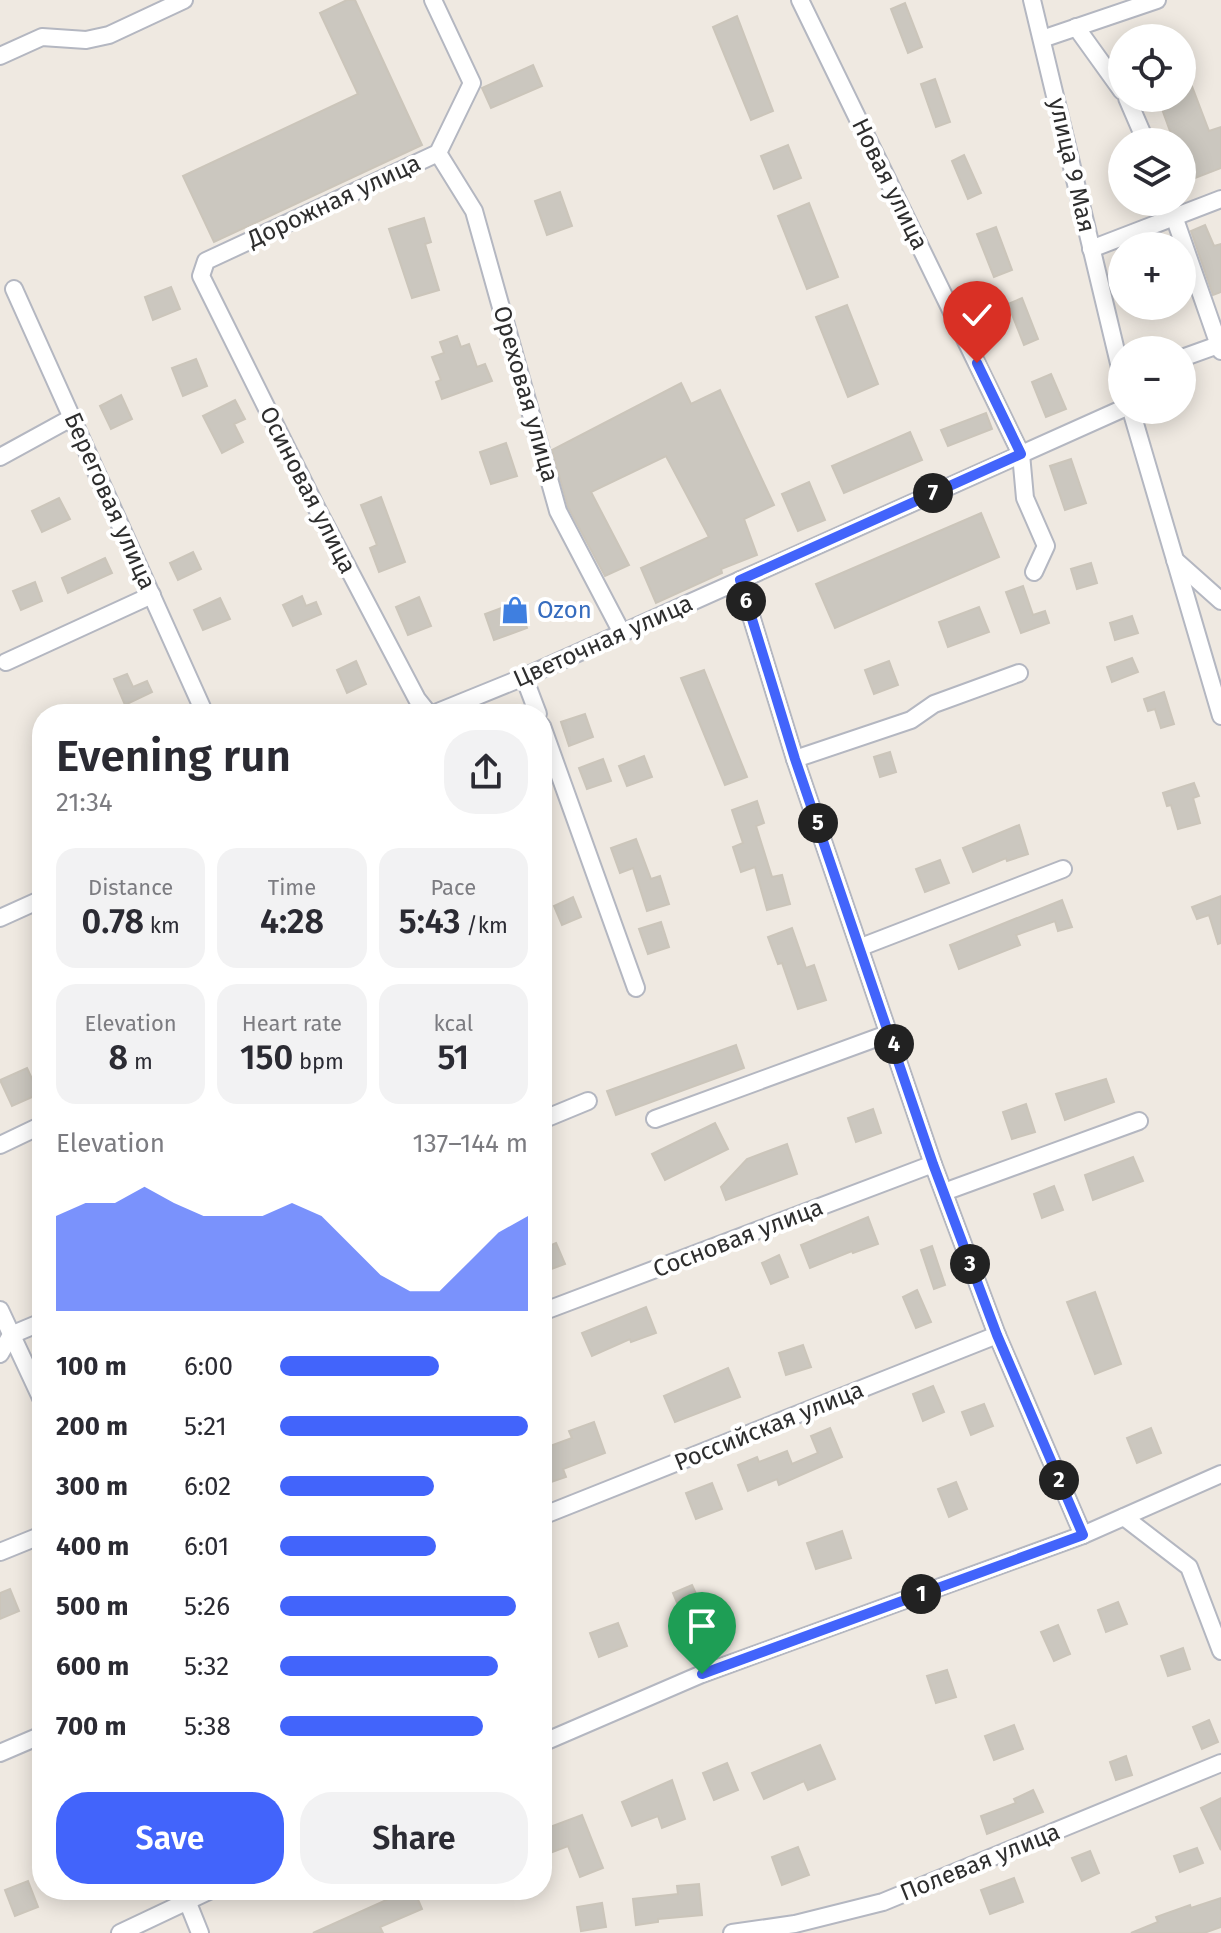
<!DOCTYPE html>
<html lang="en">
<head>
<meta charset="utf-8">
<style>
	body { margin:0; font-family:"Fira Sans",sans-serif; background:#f2f2f3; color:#2b2b33; height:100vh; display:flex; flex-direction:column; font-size:30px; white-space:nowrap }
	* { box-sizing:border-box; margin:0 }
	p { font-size:26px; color:#7c7c81 }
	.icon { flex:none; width:44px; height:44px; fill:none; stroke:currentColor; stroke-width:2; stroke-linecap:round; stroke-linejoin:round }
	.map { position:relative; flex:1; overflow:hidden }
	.side { position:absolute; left:32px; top:704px; width:520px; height:1196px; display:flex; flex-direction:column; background:#fff; border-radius:32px; box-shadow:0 4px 20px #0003 }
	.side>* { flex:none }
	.fabs { position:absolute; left:1108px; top:24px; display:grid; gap:16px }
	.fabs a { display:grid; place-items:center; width:88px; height:88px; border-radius:50%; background:#fff; box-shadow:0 4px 20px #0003; font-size:40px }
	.pin { position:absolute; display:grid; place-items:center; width:68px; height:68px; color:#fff; margin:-82px -34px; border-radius:50% 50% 50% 0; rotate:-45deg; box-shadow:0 0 8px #0007 }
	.pin .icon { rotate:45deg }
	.km { position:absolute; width:40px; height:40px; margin:-20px; border-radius:50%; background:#222; color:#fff; font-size:22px; line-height:40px; text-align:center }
	.round { display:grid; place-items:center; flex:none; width:84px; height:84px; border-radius:32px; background:#f2f2f3 }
	.headline { display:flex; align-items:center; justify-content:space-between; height:136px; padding:0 24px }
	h1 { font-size:44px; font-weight:600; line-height:60px }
	.figures { display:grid; grid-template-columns:repeat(3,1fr); gap:12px; height:136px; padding:8px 24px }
	.figures div { display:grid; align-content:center; border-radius:20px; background:#f2f2f3; text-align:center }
	.figures b { font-size:34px; font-weight:600 }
	.figures small { font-size:22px; font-weight:400 }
	.figures p { font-size:22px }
	.chart { height:224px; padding:16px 24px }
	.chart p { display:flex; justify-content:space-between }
	.chart svg { width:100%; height:144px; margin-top:8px; fill:#4264fb; opacity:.7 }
	.button { display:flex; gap:16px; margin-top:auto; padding:16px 24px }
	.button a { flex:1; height:92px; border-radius:32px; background:#4264fb; color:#fff; font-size:32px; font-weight:600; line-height:92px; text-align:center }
	.button a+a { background:#f2f2f3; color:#2b2b33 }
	ul { padding:0 24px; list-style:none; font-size:26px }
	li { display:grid; grid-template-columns:128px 96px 1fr; align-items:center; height:60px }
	li i { height:20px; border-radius:10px; background:#4264fb }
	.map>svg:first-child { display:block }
	.building { fill:#cbc7bf; stroke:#cbc5ba; stroke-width:2 }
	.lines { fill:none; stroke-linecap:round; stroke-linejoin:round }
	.minor-casing { stroke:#b4b7c1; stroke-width:20 }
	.minor { stroke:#fff; stroke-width:16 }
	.route-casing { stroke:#fff; stroke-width:16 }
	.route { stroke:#4264fb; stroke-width:10 }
	.labels { text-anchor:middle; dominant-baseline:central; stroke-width:8; stroke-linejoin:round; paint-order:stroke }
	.street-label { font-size:24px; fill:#2e2e2e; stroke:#fff }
	.shop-label { font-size:24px; fill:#366cbe; stroke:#fff; text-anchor:start }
</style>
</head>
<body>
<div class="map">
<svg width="1221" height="1933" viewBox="0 0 1221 1933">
	<rect width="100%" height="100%" fill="#efe9e1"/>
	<!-- building -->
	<g class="building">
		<polygon points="347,0 355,0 422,145 214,242 183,176 358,94 320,13"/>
		<polygon points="905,3 922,47 908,53 891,9"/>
		<polygon points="737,16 773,111 751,120 713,27"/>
		<polygon points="1182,60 1209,131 1221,127 1221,168 1182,183 1182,142 1174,142 1158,98 1182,98"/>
		<polygon points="533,65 542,86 491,108 482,88"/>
		<polygon points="935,79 950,122 936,127 921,84"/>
		<polygon points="788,145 801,178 774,189 761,156"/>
		<polygon points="964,155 981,193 968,199 952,161"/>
		<polygon points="560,192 572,226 547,235 535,201"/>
		<polygon points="809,203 838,277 807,289 778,216"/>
		<polygon points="424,218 431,242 425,244 439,290 412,298 389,229"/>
		<polygon points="1205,225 1214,246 1221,244 1221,292 1213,295 1191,231"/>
		<polygon points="996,227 1012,270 994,277 977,234"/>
		<polygon points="171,287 180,309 153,320 145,297"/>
		<polygon points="1022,298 1038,339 1024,345 1008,304"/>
		<polygon points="847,305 878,384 848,397 816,317"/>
		<polygon points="457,336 461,347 469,344 477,367 485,364 492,381 442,399 436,382 441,380 432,357 444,353 440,342"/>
		<polygon points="196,359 207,386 183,396 172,368"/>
		<polygon points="1051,374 1066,409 1046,417 1032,382"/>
		<polygon points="681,383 691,404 720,390 774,505 744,519 757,555 721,569 722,573 656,603 641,568 709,537 666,456 591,492 629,565 605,576 568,507 552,450"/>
		<polygon points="121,395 132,419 111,429 100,406"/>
		<polygon points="235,400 245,419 234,424 243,442 222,453 203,416"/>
		<polygon points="986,413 992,429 948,446 941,430"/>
		<polygon points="910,432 922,460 844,493 832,466"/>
		<polygon points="506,443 517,476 491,484 480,452"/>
		<polygon points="1071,459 1086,503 1065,510 1050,466"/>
		<polygon points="809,482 825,520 798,531 782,494"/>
		<polygon points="381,497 405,562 379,572 370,548 377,545 361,505"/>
		<polygon points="59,498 70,519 42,532 32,511"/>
		<polygon points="981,513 999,557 835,628 816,584"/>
		<polygon points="193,552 201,569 178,580 170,563"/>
		<polygon points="105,558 112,573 68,593 62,578"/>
		<polygon points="1091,563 1097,583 1077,589 1071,569"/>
		<polygon points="35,582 42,601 21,610 13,591"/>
		<polygon points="1023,586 1033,615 1045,611 1049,623 1021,633 1006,592"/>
		<polygon points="302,596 306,606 316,602 321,614 293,626 283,605"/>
		<polygon points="419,597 431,626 408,635 396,607"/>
		<polygon points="220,598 230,619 203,630 194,610"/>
		<polygon points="518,602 527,628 494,640 485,614"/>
		<polygon points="979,607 989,632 948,647 939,622"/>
		<polygon points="1132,616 1138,633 1115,640 1110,623"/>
		<polygon points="1132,658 1138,672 1112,682 1107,667"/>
		<polygon points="356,661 366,684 347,693 337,670"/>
		<polygon points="889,661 898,685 874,694 865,670"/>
		<polygon points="704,670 747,777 725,785 681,678"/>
		<polygon points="127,674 133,687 147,681 152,692 125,705 114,679"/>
		<polygon points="1164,692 1174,724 1161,728 1155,709 1148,711 1144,699"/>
		<polygon points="585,714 593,737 569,746 561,722"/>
		<polygon points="890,752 896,772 880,777 874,757"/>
		<polygon points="644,756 652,777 627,786 619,766"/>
		<polygon points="603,759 611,781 587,789 579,768"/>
		<polygon points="1194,783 1199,796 1193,798 1200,823 1178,829 1171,805 1167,806 1163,793"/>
		<polygon points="757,801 764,823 756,826 772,877 782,875 790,904 767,910 755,867 741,872 733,847 743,843 732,810"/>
		<polygon points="1019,825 1028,854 1007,861 1006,858 973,872 963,848"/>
		<polygon points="636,839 651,879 660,876 669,904 647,911 633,868 620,873 611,848"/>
		<polygon points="940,860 949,883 925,892 916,869"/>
		<polygon points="1221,896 1221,943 1218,944 1209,915 1197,919 1192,907"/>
		<polygon points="573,897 581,917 562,925 554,906"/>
		<polygon points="1062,900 1072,927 1058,931 1055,921 1016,935 1020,945 959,969 950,945"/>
		<polygon points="661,922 669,947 648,954 639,929"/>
		<polygon points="792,928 806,968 814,965 826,1000 798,1009 782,963 778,964 768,937"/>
		<polygon points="736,1045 744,1068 616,1115 607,1091"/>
		<polygon points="27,1068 39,1094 12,1106 0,1080"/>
		<polygon points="1106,1079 1114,1102 1065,1120 1056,1094"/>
		<polygon points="1026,1104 1035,1132 1012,1139 1003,1112"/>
		<polygon points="873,1109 881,1133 856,1142 848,1118"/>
		<polygon points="715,1123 728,1149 665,1180 652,1154"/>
		<polygon points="787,1144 797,1174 726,1200 721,1187 747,1159"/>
		<polygon points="1133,1157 1143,1181 1093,1200 1085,1175"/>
		<polygon points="1054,1186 1063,1210 1042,1218 1034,1194"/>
		<polygon points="868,1217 878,1244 853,1253 852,1251 810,1268 801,1245"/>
		<polygon points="556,1243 565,1264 546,1271 542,1262 542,1249"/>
		<polygon points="932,1246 945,1285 934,1289 921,1250"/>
		<polygon points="779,1255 788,1277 771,1284 762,1263"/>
		<polygon points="917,1290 931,1322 916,1328 903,1297"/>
		<polygon points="1095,1292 1121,1364 1095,1374 1067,1302"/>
		<polygon points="646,1307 656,1333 631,1342 630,1339 592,1356 582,1333"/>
		<polygon points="803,1345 811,1367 786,1375 779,1353"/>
		<polygon points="728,1368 740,1397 675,1422 664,1396"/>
		<polygon points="933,1386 944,1412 923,1421 913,1394"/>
		<polygon points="984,1404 993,1426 971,1435 962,1412"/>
		<polygon points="594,1422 605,1453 563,1469 566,1477 542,1485 542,1449 572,1438 569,1431"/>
		<polygon points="830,1428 842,1457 779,1485 777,1479 748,1491 738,1465 757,1457 759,1462 787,1451 792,1464 818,1453 811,1436"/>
		<polygon points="1151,1428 1161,1453 1137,1463 1127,1438"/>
		<polygon points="956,1482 967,1509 949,1517 938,1489"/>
		<polygon points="712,1483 722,1509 696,1519 686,1493"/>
		<polygon points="842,1531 851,1558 816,1569 807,1543"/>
		<polygon points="692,1585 705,1614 685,1622 673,1593"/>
		<polygon points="10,1589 19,1611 0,1619 0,1593"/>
		<polygon points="1118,1602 1127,1624 1106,1632 1098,1610"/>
		<polygon points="618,1623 627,1646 599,1657 590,1633"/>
		<polygon points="1058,1625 1070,1654 1054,1661 1041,1632"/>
		<polygon points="1183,1648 1190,1669 1168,1676 1161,1656"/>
		<polygon points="947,1670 956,1697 936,1703 927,1676"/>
		<polygon points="1209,1720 1218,1742 1202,1749 1193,1727"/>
		<polygon points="1014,1725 1023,1749 994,1760 985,1736"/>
		<polygon points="820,1745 835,1779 808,1790 804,1781 764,1799 752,1773"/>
		<polygon points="1126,1756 1132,1775 1116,1780 1110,1762"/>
		<polygon points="727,1763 738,1790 714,1800 703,1773"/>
		<polygon points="672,1780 685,1819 662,1828 658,1816 632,1826 622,1802"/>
		<polygon points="1033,1790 1043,1812 987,1834 981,1816 1016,1803 1014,1799"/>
		<polygon points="1221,1798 1221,1850 1201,1808"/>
		<polygon points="582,1815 603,1868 580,1877 568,1846 542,1856 542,1830"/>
		<polygon points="798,1847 809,1875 782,1885 772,1857"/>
		<polygon points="1197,1848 1203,1863 1180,1872 1174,1856"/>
		<polygon points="1090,1851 1099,1873 1082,1881 1072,1858"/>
		<polygon points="1014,1878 1023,1902 990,1914 981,1890"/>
		<polygon points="28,1881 38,1907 15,1916 5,1890"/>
		<polygon points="699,1884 702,1915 658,1919 658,1922 636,1925 633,1899 678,1894 677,1886"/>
		<polygon points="388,1890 414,1890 422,1909 380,1927 383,1933 313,1933 391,1898"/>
		<polygon points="1221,1898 1221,1927 1204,1933 1131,1933 1158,1922 1156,1917 1190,1905 1191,1908"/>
		<polygon points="602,1903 606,1927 581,1931 577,1907"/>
	</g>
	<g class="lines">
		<defs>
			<g id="minor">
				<polyline points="800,0 1021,454 1025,498 1046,546 1034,572"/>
				<polyline points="1032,0 1122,376"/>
				<polyline points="1076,27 1122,91"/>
				<polyline points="1042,39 1157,0"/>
				<polyline points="0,56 42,37 86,40 109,35 184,0"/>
				<polyline points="1127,98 1146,142"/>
				<polyline points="438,153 474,211 558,511 622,633"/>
				<polyline points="1169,202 1221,351"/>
				<polyline points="1091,249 1221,199"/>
				<polyline points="14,289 205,714"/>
				<polyline points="1182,358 1221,344"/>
				<polyline points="1131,410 1221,716"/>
				<polyline points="0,457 73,417"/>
				<polyline points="1175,560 1221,601"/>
				<polyline points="740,580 795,759 933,1164 997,1335 1083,1535"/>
				<polyline points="6,662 152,595"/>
				<polyline points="524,677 538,714"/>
				<polyline points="429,714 417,699 316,507 201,276 206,261 438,153 472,83 433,0"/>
				<polyline points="433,714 524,677 1122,409"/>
				<polyline points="542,726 636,988"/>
				<polyline points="795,759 911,720 934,704 1019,673"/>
				<polyline points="0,918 42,899"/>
				<polyline points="861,947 1063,869"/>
				<polyline points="655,1119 890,1033"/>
				<polyline points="542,1120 588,1101"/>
				<polyline points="0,1145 42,1125"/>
				<polyline points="944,1192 1139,1121"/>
				<polyline points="0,1310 42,1400"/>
				<polyline points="542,1312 933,1164"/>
				<polyline points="0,1354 11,1335 42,1322"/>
				<polyline points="542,1516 997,1335"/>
				<polyline points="1124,1517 1189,1567 1221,1651"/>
				<polyline points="0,1552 42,1535"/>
				<polyline points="542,1743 702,1674 1083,1535 1221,1474"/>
				<polyline points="0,1753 42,1735"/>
				<polyline points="188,1903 200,1933"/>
				<polyline points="120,1933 211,1890"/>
				<polyline points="732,1933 795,1924 883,1902 1221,1763"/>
			</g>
		</defs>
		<!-- minor casing -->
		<use href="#minor" class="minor-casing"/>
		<!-- minor -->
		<use href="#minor" class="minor"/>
	</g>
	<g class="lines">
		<defs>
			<polyline id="route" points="702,1674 1083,1535 997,1335 933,1164 795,759 740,580 1021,454 977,363"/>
		</defs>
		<!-- route casing -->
		<use href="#route" class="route-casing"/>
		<!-- route -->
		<use href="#route" class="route"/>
	</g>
	<!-- icons -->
	<defs>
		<symbol id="shop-bare" viewBox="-9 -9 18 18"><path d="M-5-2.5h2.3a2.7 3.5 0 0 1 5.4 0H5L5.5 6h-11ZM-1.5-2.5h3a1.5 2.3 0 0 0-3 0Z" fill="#3f7fe0" stroke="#fff" stroke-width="2.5" paint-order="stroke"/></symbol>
	</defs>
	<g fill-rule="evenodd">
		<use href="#shop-bare" x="495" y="590" width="40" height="40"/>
	</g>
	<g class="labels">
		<!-- street labels -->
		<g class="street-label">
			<text transform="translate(1072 165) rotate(77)">улица 9 Мая</text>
			<text transform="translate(890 184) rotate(64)">Новая улица</text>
			<text transform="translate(334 201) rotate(-25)">Дорожная улица</text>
			<text transform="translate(526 394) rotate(74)">Ореховая улица</text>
			<text transform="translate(308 490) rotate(63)">Осиновая улица</text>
			<text transform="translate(110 501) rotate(66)">Береговая улица</text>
			<text transform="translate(603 641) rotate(-24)">Цветочная улица</text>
			<text transform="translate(738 1238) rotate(-21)">Сосновая улица</text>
			<text transform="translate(769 1426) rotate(-22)">Российская улица</text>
			<text transform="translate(980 1862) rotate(-22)">Полевая улица</text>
		</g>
		<!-- shop labels -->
		<g class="shop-label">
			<text x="537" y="610">Ozon</text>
		</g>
	</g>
</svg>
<div class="fabs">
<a><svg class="icon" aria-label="locate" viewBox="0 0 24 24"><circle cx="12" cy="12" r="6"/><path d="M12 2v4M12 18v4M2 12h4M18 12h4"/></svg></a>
<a><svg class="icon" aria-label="layers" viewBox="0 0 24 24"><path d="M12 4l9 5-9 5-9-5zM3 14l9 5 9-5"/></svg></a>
<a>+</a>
<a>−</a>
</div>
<div class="pin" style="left:702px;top:1674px;background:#1e9e55"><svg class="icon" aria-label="arrive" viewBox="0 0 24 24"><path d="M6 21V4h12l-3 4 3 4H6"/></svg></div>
<div class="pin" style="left:977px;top:363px;background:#d93025"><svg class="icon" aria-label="check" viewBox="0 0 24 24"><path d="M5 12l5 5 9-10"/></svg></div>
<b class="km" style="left:921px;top:1594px">1</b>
<b class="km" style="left:1059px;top:1480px">2</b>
<b class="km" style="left:970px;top:1264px">3</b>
<b class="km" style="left:894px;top:1044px">4</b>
<b class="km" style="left:818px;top:823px">5</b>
<b class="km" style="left:746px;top:601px">6</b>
<b class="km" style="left:933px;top:493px">7</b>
<section class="side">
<div class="headline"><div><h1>Evening run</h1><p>21:34</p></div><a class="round"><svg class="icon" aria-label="share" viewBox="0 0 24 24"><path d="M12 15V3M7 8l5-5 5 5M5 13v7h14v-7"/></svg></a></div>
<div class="figures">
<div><p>Distance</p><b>0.78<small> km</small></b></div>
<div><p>Time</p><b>4:28</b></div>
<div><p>Pace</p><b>5:43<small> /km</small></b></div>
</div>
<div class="figures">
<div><p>Elevation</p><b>8<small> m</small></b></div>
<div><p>Heart rate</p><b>150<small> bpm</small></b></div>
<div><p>kcal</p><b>51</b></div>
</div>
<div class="chart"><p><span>Elevation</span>137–144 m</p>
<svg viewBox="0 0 160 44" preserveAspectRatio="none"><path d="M0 44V15L10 11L20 11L30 6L40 11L50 15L60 15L70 15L80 11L90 15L100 24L110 33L120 38L130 38L140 29L150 20L160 15V44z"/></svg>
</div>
<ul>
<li><b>100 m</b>6:00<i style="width:64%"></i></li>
<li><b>200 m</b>5:21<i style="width:100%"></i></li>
<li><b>300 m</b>6:02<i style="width:62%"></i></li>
<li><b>400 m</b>6:01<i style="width:63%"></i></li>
<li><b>500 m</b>5:26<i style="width:95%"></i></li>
<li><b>600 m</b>5:32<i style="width:88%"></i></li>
<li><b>700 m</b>5:38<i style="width:82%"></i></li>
</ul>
<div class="button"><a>Save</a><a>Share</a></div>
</section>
</div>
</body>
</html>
